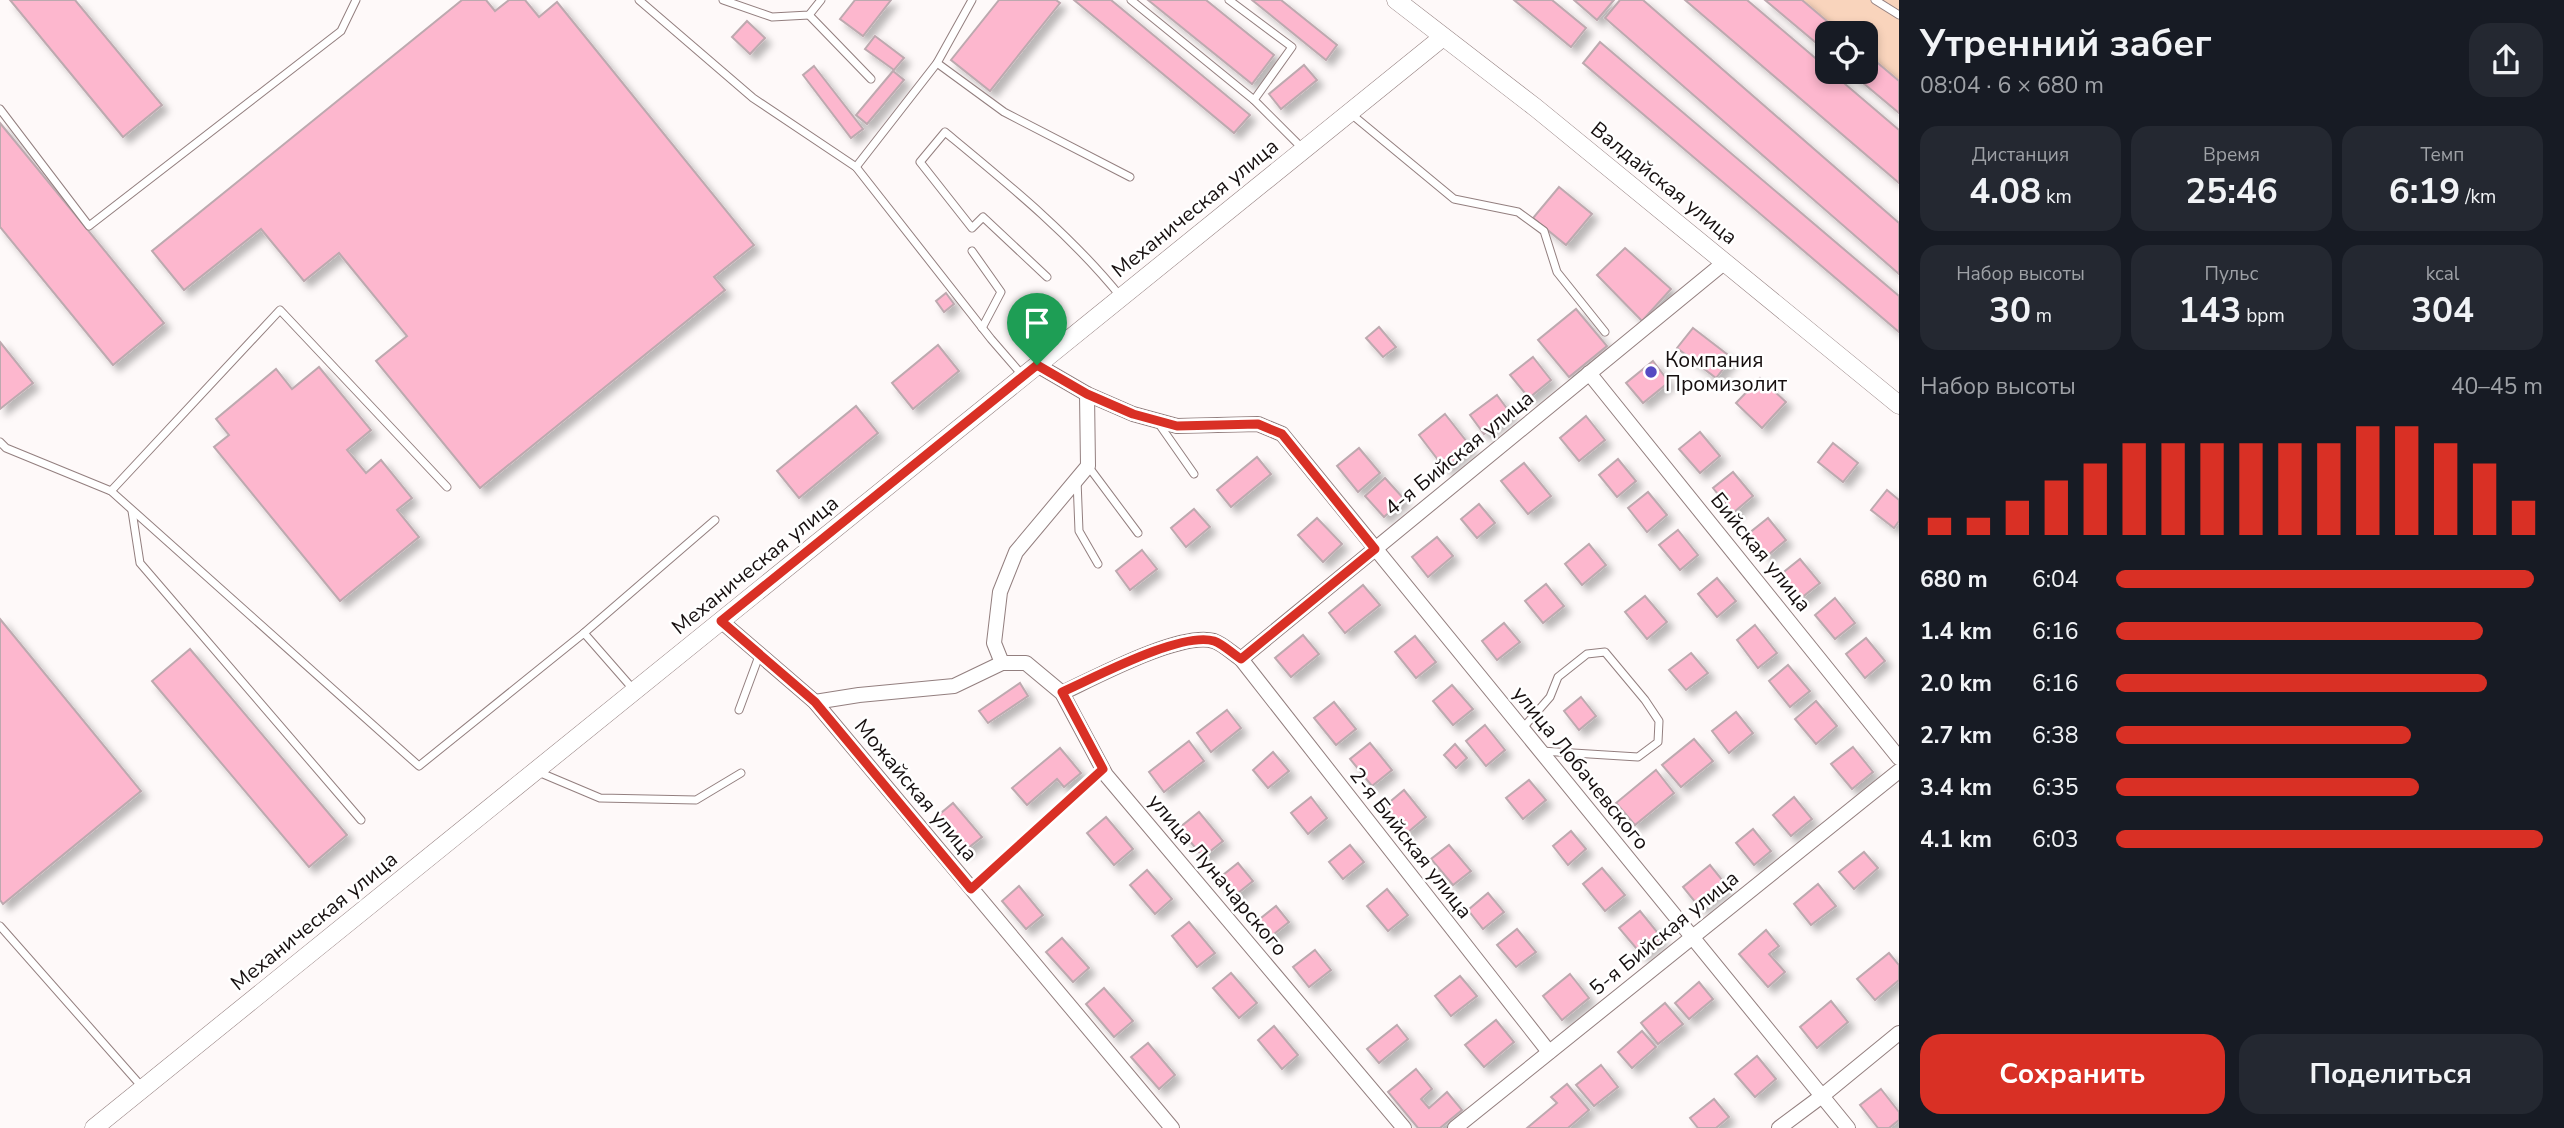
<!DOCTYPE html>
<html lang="ru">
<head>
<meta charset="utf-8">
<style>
	body { margin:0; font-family:"Nunito Sans",sans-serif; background:#242831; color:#f1f3f6; height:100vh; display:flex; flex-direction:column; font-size:26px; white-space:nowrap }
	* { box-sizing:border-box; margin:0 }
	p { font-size:23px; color:#9ea1a6 }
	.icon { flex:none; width:38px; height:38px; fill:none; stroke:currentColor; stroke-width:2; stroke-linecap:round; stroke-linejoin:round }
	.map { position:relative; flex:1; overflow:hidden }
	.sheet { display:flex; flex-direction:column; background:#171b24; width:665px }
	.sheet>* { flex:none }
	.controls { position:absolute; left:1815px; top:21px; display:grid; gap:14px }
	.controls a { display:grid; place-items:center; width:63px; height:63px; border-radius:14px; background:#171b24; box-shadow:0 4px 10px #0003; font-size:35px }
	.pin { position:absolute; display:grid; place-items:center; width:60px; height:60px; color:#fff; margin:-72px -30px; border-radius:50% 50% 50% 0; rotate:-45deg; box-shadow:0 0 7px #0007 }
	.pin .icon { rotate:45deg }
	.round { display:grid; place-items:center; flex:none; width:74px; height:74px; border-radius:21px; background:#242831 }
	.summary { display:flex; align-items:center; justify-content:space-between; height:119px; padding:0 21px }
	h1 { font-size:38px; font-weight:700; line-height:52px }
	.metrics { display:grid; grid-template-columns:repeat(3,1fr); gap:10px; height:119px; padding:7px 21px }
	.metrics div { display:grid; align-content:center; border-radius:18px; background:#242831; text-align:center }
	.metrics b { font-size:35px; font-weight:700 }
	.metrics small { font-size:19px; font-weight:400 }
	.metrics p { font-size:19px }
	.chart { height:196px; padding:14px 21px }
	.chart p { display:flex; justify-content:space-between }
	.chart svg { width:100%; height:126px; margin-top:7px; stroke:#d93025; stroke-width:6 }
	.cta { display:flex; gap:14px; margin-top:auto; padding:14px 21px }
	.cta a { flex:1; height:80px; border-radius:21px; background:#d93025; color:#fff; font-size:28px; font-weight:700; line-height:80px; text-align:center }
	.cta a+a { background:#242831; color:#f1f3f6 }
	ul { padding:0 21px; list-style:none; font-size:23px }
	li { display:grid; grid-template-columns:112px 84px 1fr; align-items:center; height:52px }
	li i { height:18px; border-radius:9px; background:#d93025 }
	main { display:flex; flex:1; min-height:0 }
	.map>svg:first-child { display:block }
	.green { fill:#f9d4bc }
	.building { fill:#fdb7ce; stroke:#bda9af; stroke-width:2; filter:url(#shadow) }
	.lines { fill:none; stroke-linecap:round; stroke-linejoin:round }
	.service-casing { stroke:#937f7f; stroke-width:9 }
	.minor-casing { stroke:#937f7f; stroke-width:16 }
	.tertiary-casing { stroke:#937f7f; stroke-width:19 }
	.service { stroke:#fff; stroke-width:7 }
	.minor { stroke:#fff; stroke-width:14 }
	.tertiary { stroke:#fff; stroke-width:18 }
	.route-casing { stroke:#fff; stroke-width:14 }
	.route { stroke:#d93025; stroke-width:9 }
	.poi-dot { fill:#564ac2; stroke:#fff; stroke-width:2.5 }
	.labels { text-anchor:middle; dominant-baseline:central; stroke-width:5; stroke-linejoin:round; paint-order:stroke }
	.street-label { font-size:21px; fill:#171010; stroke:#fff }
	.poi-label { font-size:21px; fill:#171010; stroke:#fff; text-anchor:start }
</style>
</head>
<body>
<main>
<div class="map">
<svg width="1899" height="1128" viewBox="0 0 1899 1128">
	<defs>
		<filter id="shadow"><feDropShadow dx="6" dy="6" stdDeviation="3.5" flood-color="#0004"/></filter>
	</defs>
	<rect width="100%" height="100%" fill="#fef9f9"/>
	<!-- green -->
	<polygon class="green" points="1801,0 1899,0 1899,82 1866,54 1866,33 1840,33"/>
	<!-- building -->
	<g class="building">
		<polygon points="10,0 75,0 162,105 123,137"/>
		<polygon points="462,0 486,0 495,11 509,0 525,0 539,17 557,2 754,245 714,277 725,290 480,488 376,361 407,336 339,253 304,281 261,229 184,290 152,251"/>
		<polygon points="855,0 891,0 863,36 840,19"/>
		<polygon points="999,0 1056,0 1060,3 990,91 951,60"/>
		<polygon points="1074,0 1111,0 1250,115 1234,133"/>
		<polygon points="1148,0 1206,0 1274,55 1252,84"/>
		<polygon points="1252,0 1281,0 1337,45 1326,60"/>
		<polygon points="1514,0 1552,0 1586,28 1571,47"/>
		<polygon points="1574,0 1614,0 1597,20"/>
		<polygon points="1620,0 1643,0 1899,223 1899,274 1605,18"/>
		<polygon points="1685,0 1747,0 1827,68 1827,72 1831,72 1899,130 1899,183"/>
		<polygon points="1765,0 1802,0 1841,33 1827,33 1827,52"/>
		<polygon points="747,21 765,38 750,54 732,37"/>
		<polygon points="875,36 904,58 894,70 865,49"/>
		<polygon points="1600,42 1899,296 1899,332 1583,63"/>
		<polygon points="1866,53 1899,81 1899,113 1850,72 1866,72"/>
		<polygon points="1304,65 1317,80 1281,109 1269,94"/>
		<polygon points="814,66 863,129 851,138 803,75"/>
		<polygon points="893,71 904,80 867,124 856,115"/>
		<polygon points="0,123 164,323 113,365 0,227"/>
		<polygon points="1559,187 1592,214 1566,245 1533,218"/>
		<polygon points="1625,248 1671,289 1642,321 1597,275"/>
		<polygon points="946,293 954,304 944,312 936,301"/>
		<polygon points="1576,309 1607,346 1569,377 1538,340"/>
		<polygon points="1379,327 1396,347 1383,357 1366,338"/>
		<polygon points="1693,328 1732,358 1716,378 1677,348"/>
		<polygon points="0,342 33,383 0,409"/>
		<polygon points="938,345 959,371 913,409 892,383"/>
		<polygon points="1533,357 1551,380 1529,398 1510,375"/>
		<polygon points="1653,361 1669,382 1643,403 1626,383"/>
		<polygon points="319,367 371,430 347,450 366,473 381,460 412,498 397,510 419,537 340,601 214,447 229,435 216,419 276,369 292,389"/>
		<polygon points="1760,378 1786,402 1762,428 1736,403"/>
		<polygon points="1497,395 1511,414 1484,434 1470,415"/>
		<polygon points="856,406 878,433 799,498 777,471"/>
		<polygon points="1445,414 1471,447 1445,469 1419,435"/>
		<polygon points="1586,416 1605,440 1579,461 1560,438"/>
		<polygon points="1700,432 1720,456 1700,473 1679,449"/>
		<polygon points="1833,443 1858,463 1843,482 1818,462"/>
		<polygon points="1359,448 1380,473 1358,492 1337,466"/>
		<polygon points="1257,457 1271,474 1231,507 1217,490"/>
		<polygon points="1618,459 1636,481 1617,497 1599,475"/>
		<polygon points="1524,463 1551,496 1528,514 1501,481"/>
		<polygon points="1733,472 1753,496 1733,513 1713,488"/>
		<polygon points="1385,478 1404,499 1384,517 1365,496"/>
		<polygon points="1887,490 1899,500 1899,521 1894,528 1871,510"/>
		<polygon points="1648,492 1667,515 1647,532 1628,508"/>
		<polygon points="1479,504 1495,523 1477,538 1461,519"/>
		<polygon points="1194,509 1210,527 1186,547 1171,528"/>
		<polygon points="1317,518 1342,544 1323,562 1298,535"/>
		<polygon points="1768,518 1786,540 1767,556 1748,534"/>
		<polygon points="1678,530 1698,555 1680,570 1659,545"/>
		<polygon points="1437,537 1453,556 1428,577 1412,557"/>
		<polygon points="1589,544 1606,565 1582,585 1565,564"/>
		<polygon points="1142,550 1157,569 1130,590 1116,571"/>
		<polygon points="1800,559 1820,583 1800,599 1780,575"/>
		<polygon points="1717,578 1736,601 1717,617 1698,594"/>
		<polygon points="1546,584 1564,606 1543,623 1525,601"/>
		<polygon points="1363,585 1380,605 1345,633 1329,613"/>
		<polygon points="1645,596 1667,622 1647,639 1625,612"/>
		<polygon points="1835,598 1855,623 1835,639 1815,615"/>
		<polygon points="0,619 141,791 3,904 0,900"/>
		<polygon points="1504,623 1520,642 1497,660 1482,641"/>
		<polygon points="1755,625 1777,653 1758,668 1737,640"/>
		<polygon points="1303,635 1319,654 1291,677 1275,658"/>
		<polygon points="1415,636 1436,662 1416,678 1395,652"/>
		<polygon points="1866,638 1885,661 1865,678 1846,654"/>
		<polygon points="190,649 347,835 309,867 152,681"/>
		<polygon points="1691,653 1708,673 1686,690 1669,670"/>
		<polygon points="1788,665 1810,691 1790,707 1769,681"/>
		<polygon points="1020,683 1028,696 988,723 979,711"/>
		<polygon points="1452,685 1473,709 1453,725 1433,701"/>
		<polygon points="1581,697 1596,716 1579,730 1564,711"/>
		<polygon points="1816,701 1837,726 1816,744 1795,719"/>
		<polygon points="1334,702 1356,729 1336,745 1314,718"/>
		<polygon points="1227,710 1241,728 1211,752 1197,733"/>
		<polygon points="1736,712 1753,733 1729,753 1712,731"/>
		<polygon points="1485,725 1505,750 1486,766 1466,741"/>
		<polygon points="1694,739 1713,761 1681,787 1662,765"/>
		<polygon points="1189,741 1204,761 1164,792 1149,772"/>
		<polygon points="1370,743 1392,770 1372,786 1350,759"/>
		<polygon points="1455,744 1467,758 1456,768 1444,755"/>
		<polygon points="1853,747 1873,772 1852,789 1831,764"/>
		<polygon points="1060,748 1081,773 1064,787 1057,779 1027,805 1012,788"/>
		<polygon points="1273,752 1289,771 1268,788 1253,770"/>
		<polygon points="1656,770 1674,793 1635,825 1616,803"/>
		<polygon points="1529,780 1546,800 1523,819 1506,798"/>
		<polygon points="1404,790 1426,817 1407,833 1385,806"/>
		<polygon points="1311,797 1327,818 1308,834 1291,813"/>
		<polygon points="1794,797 1812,819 1791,836 1773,815"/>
		<polygon points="953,803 982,837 963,852 935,818"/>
		<polygon points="1199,812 1223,841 1203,857 1179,828"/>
		<polygon points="1106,817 1133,849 1114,865 1087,833"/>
		<polygon points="1753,829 1771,851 1754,865 1736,843"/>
		<polygon points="1571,831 1586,849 1568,865 1553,846"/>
		<polygon points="1350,845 1364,862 1343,879 1329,862"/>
		<polygon points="1449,845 1471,871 1453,885 1431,859"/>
		<polygon points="1864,852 1878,868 1854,889 1839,872"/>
		<polygon points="1238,863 1253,881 1233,897 1218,879"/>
		<polygon points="1710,865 1727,886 1700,908 1683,887"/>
		<polygon points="1602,868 1625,895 1605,911 1583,884"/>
		<polygon points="1147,870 1172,899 1155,914 1130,885"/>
		<polygon points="1818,884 1836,906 1811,925 1794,904"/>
		<polygon points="1019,886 1043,915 1026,929 1002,901"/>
		<polygon points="1387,889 1408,915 1388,931 1367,906"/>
		<polygon points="1488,893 1504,912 1483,929 1468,910"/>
		<polygon points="1276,906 1289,922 1269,938 1256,922"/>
		<polygon points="1640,911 1662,938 1642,955 1619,928"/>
		<polygon points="1189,922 1215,953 1197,967 1172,936"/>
		<polygon points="1517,929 1536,952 1516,967 1497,945"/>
		<polygon points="1766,930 1779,946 1769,954 1785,972 1768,987 1739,954"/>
		<polygon points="1062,938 1089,968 1073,982 1046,952"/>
		<polygon points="1315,950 1331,970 1309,987 1293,967"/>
		<polygon points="1889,953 1899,965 1899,980 1875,1000 1857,979"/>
		<polygon points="1231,973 1257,1003 1239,1018 1213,988"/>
		<polygon points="1570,974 1589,998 1562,1020 1543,996"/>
		<polygon points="1460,976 1477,996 1451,1016 1435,996"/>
		<polygon points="1699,982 1713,999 1689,1019 1675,1003"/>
		<polygon points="1104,988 1133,1021 1114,1037 1086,1004"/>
		<polygon points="1831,1001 1848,1022 1817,1048 1800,1027"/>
		<polygon points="1665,1003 1683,1024 1658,1044 1641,1023"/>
		<polygon points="1496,1020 1514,1042 1484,1067 1465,1045"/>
		<polygon points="1397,1025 1408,1039 1379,1063 1367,1049"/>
		<polygon points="1274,1026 1298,1055 1282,1069 1258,1040"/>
		<polygon points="1642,1031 1656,1047 1632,1068 1618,1052"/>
		<polygon points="1148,1043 1175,1075 1159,1089 1131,1057"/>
		<polygon points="1757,1056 1776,1079 1755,1097 1735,1074"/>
		<polygon points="1601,1065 1618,1087 1594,1106 1576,1085"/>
		<polygon points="1416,1069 1432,1089 1421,1099 1429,1108 1447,1092 1462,1110 1440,1128 1418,1128 1388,1092"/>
		<polygon points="1567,1084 1589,1110 1568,1128 1527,1128 1557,1103 1551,1097"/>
		<polygon points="1881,1089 1899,1112 1899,1120 1889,1128 1878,1128 1860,1105"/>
		<polygon points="1714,1099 1729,1117 1716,1128 1698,1128 1690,1118"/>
	</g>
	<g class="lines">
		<defs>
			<g id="service">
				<polyline points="639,0 753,98 856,167 991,339 1023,376"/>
				<polyline points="723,0 772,17 809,15 821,0"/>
				<polyline points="1131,0 1254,100 1303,149"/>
				<polyline points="1229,0 1292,47 1254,100"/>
				<polyline points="1875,0 1899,15"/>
				<polyline points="809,15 871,79"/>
				<polyline points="937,63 1004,112 1130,177"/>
				<polyline points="0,109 89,226 341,31 356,0"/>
				<polyline points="1350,113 1454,199 1518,212 1544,231 1557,272 1605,332"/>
				<polyline points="856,167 937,63 972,0"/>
				<polyline points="972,251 1001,292 982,328"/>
				<path d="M1047,277L983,217L972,228L920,162L945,132C1008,184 1070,234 1121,297"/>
				<polyline points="1159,424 1194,474"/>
				<polyline points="0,442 6,448 111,491 419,766 584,633 633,689"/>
				<polyline points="1088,466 1138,533"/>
				<polyline points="1077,480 1079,531 1098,564"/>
				<polyline points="111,491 280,310 447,487"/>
				<polyline points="132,511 140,563 361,820"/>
				<polyline points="584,633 715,520"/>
				<polyline points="739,710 759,656"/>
				<polyline points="1522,729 1550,697 1558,677 1587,654 1605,652 1645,700 1659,721 1658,742 1638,757 1541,751"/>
				<polyline points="536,771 600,798 696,800 741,773"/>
				<polyline points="972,888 1103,770"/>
				<polyline points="0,926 143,1088"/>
			</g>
			<g id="minor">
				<polyline points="1037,365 1087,394 1133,414 1177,426 1258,424 1282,434 1848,1128"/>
				<polyline points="1589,373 1899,758"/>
				<polyline points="721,621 815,702 1172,1128"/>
				<polyline points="1241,659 1549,1052"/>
				<polyline points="1002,663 994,643 1000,592 1016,552 1088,466 1087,394"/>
				<path d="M1062,693C1094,678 1181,631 1214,641C1223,644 1233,654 1241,659L1725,262"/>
				<polyline points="815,702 859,695 954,686 1002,663 1026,663 1062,693 1106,775 1404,1128"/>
				<polyline points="1455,1128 1899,771"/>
				<polyline points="1779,1128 1822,1096 1899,1033"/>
			</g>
			<g id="tertiary">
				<polyline points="1396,0 1536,108 1899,405"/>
				<polyline points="94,1128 1443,37"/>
			</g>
		</defs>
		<!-- service casing -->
		<use href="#service" class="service-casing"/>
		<!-- minor casing -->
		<use href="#minor" class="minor-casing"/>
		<!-- tertiary casing -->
		<use href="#tertiary" class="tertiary-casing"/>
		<!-- service -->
		<use href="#service" class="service"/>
		<!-- minor -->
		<use href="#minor" class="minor"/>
		<!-- tertiary -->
		<use href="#tertiary" class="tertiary"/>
	</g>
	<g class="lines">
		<defs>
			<path id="route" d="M1037,365L1087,394L1133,414L1177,426L1258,424L1282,434L1375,549L1241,659C1233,654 1223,644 1214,641C1181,631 1094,678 1062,692L1103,769L971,889L815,702L721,621Z"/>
		</defs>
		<!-- route casing -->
		<use href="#route" class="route-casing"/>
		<!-- route -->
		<use href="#route" class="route"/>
	</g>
	<!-- markers -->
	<circle class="poi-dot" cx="1651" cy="372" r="7"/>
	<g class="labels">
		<!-- street labels -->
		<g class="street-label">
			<text transform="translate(1664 183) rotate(39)">Валдайская улица</text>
			<text transform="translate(1195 208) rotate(-39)">Механическая улица</text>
			<text transform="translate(1459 453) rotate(-39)">4-я Бийская улица</text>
			<text transform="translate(1761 552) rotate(51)">Бийская улица</text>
			<text transform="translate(755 565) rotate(-39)">Механическая улица</text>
			<text transform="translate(1581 768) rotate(51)">улица Лобачевского</text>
			<text transform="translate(916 790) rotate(50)">Можайская улица</text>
			<text transform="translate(1411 843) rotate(52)">2-я Бийская улица</text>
			<text transform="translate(1218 875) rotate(50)">улица Луначарского</text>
			<text transform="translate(314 921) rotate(-39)">Механическая улица</text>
			<text transform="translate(1664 933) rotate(-39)">5-я Бийская улица</text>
		</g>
		<!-- poi labels -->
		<g class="poi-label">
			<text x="1665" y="360">Компания<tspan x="1665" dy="24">Промизолит</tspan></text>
		</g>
	</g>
</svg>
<div class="controls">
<a><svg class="icon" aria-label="locate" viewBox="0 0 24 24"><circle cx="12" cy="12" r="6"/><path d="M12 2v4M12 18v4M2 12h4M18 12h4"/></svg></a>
</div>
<div class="pin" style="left:1037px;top:365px;background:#1e9e55"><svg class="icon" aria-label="arrive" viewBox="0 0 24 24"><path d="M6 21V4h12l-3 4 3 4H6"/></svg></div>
</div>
<section class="sheet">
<div class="summary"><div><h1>Утренний забег</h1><p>08:04 · 6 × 680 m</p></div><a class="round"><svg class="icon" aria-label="share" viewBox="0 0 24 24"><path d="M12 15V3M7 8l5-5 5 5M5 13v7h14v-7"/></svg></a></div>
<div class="metrics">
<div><p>Дистанция</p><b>4.08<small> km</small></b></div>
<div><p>Время</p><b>25:46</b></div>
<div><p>Темп</p><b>6:19<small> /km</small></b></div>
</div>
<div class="metrics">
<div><p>Набор высоты</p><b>30<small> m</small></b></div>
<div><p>Пульс</p><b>143<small> bpm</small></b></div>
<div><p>kcal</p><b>304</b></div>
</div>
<div class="chart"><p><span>Набор высоты</span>40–45 m</p>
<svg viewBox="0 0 160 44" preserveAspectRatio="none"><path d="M5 44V38M15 44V38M25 44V32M35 44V25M45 44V19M55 44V12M65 44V12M75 44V12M85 44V12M95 44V12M105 44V12M115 44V6M125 44V6M135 44V12M145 44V19M155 44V32"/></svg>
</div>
<ul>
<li><b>680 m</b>6:04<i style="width:98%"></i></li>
<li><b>1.4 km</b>6:16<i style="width:86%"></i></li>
<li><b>2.0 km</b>6:16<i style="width:87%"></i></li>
<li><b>2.7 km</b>6:38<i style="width:69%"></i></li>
<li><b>3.4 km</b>6:35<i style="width:71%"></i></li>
<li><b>4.1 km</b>6:03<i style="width:100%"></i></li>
</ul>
<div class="cta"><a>Сохранить</a><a>Поделиться</a></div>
</section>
</main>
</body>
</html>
